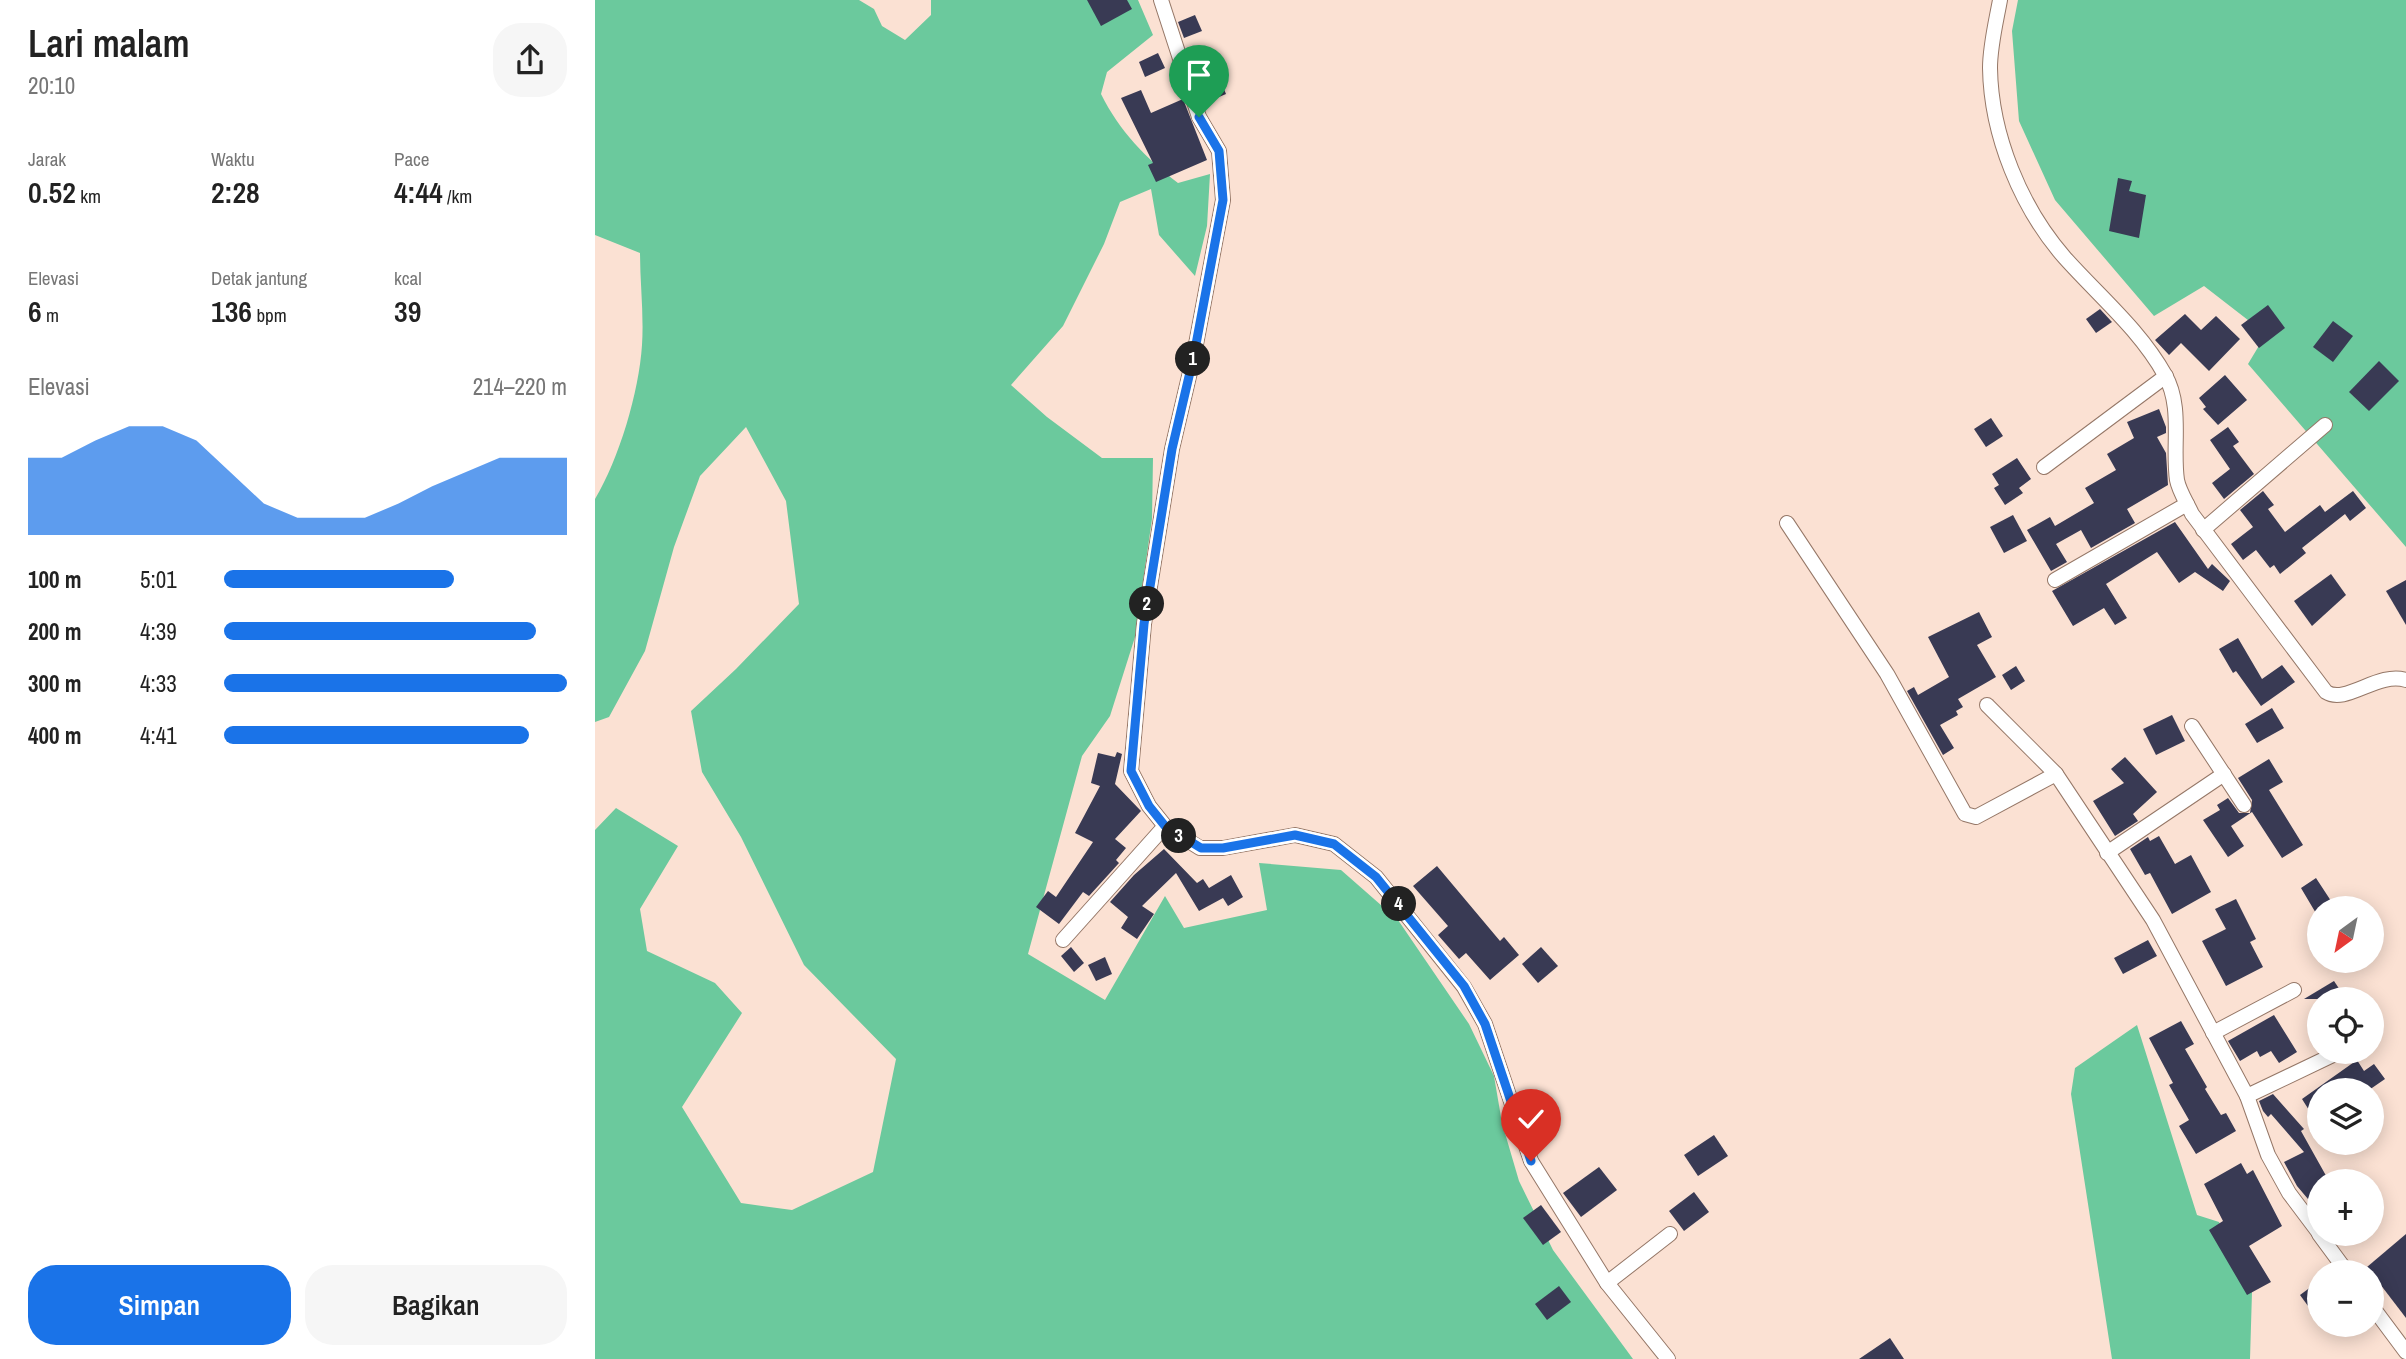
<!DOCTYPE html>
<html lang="id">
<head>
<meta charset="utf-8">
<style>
	body { margin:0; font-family:"Archivo Narrow",sans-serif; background:#f6f6f6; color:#222; height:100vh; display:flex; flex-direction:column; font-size:26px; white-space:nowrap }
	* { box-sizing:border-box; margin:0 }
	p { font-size:23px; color:#767676 }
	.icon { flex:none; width:38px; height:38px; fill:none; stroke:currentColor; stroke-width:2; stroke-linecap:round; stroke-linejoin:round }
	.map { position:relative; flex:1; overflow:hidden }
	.details { display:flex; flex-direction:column; background:#fff; width:595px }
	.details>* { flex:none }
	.needle { width:46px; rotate:213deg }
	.fabs { position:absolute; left:1712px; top:896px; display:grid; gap:14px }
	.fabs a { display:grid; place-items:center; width:77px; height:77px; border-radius:50%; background:#fff; box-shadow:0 4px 18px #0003; font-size:35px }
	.pin { position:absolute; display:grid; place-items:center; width:60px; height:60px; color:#fff; margin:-72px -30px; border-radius:50% 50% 50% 0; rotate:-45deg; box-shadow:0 0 7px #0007 }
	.pin .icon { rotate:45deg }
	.km { position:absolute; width:35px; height:35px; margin:-18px; border-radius:50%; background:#222; color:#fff; font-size:19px; line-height:35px; text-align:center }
	.round { display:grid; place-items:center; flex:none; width:74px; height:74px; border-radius:28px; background:#f6f6f6 }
	.head { display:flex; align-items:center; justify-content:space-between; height:119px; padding:0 28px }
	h1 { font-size:38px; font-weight:600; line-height:52px }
	.metrics { display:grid; grid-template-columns:repeat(3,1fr); gap:10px; height:119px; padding:7px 28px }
	.metrics div { display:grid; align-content:center }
	.metrics b { font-size:30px; font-weight:600 }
	.metrics small { font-size:19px; font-weight:400 }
	.metrics p { font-size:19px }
	.chart { height:196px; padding:14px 28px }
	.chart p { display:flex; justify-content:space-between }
	.chart svg { width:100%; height:126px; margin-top:7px; fill:#1a73e8; opacity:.7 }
	.primary-button { display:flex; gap:14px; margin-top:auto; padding:14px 28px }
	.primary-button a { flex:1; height:80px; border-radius:28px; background:#1a73e8; color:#fff; font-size:28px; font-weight:600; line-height:80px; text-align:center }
	.primary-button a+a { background:#f6f6f6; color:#222 }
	ul { padding:0 28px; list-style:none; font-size:23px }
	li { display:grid; grid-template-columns:112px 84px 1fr; align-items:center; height:52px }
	li i { height:18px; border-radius:9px; background:#1a73e8 }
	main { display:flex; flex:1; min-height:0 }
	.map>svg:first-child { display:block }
	.forest { fill:#6bc99d }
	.building { fill:#393a54 }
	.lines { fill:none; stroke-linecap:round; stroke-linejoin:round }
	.minor-casing { stroke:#957767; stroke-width:16 }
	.minor { stroke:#fff; stroke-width:14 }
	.route-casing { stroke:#fff; stroke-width:14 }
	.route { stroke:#1a73e8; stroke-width:9 }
</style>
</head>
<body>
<main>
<section class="details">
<div class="head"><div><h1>Lari malam</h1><p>20:10</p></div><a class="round"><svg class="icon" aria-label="share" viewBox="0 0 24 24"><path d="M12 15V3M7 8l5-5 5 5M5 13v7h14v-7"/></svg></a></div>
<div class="metrics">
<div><p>Jarak</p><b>0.52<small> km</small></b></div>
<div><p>Waktu</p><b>2:28</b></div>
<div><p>Pace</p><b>4:44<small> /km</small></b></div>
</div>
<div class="metrics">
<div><p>Elevasi</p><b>6<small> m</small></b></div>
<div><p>Detak jantung</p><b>136<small> bpm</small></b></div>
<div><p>kcal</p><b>39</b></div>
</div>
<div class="chart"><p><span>Elevasi</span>214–220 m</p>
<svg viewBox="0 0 160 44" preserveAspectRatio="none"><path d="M0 44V17L10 17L20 11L30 6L40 6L50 11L60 22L70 33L80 38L90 38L100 38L110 33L120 27L130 22L140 17L150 17L160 17V44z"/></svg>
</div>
<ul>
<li><b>100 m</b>5:01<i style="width:67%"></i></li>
<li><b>200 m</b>4:39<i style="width:91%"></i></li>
<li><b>300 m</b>4:33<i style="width:100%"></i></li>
<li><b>400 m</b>4:41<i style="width:89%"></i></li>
</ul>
<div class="primary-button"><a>Simpan</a><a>Bagikan</a></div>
</section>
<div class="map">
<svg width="1811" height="1359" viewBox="0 0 1811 1359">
	<rect width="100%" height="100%" fill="#fbe1d3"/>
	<!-- forest -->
	<g class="forest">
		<path d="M0,0H264L279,9L287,26L310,40L336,15V0H543L558,35L512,72L506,94C525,132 550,157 583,183L615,174L612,226L600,276L564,235L556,189L525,202L509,244L468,326L416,385L452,417L507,458H558L557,519L540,637L515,716L487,756L433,954L510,1000L570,896L589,928L672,910L664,863L746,870L803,920L874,1024L899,1076L907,1123L924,1181L958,1250L1038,1359H0V830L21,808L83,846L45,909L52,951L120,983L147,1013L87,1107L146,1203L197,1210L278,1172L301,1059L209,965L146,837L107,772L96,711L141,669L204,604L191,501L151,427L105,476L79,547L50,651L14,717L0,722V499C24,459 44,392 47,345C49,315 45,283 45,253L0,235Z"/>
		<polygon points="1423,0 1811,0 1811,547 1653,364 1671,334 1609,286 1559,316 1460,200 1424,121 1417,31"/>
		<polygon points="1542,1025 1602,1215 1624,1222 1657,1292 1655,1359 1517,1359 1476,1094 1480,1068"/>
	</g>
	<!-- building -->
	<g class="building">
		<polygon points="492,0 532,0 537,9 506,26"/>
		<polygon points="600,15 607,31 589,38 583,22"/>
		<polygon points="563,53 570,68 550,77 544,62"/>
		<polygon points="620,68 631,94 610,103 606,91 610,89 604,75"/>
		<polygon points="546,90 556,113 588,99 612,160 561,182 553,165 558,163 526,98"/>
		<polygon points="1523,178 1537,181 1534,191 1551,195 1544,238 1514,231"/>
		<polygon points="1673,305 1690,328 1664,348 1646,325"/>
		<polygon points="1505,309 1517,322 1501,333 1491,319"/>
		<polygon points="1590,314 1606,330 1621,316 1645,339 1614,371 1586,343 1574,355 1560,340"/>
		<polygon points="1738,321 1758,336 1738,362 1718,347"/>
		<polygon points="1784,361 1804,381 1774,411 1754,392"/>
		<polygon points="1630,375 1652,400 1623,425 1608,409 1611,407 1604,398"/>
		<polygon points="1564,409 1571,427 1571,433 1562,437 1571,453 1573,485 1532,509 1540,523 1496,548 1486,530 1461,544 1472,562 1456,571 1432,530 1455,517 1460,526 1499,503 1490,488 1521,470 1512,454 1539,438 1532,422"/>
		<polygon points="1396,418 1408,436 1391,447 1379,429"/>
		<polygon points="1633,427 1644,442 1638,446 1659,474 1629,499 1617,483 1635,469 1615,440"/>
		<polygon points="1422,458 1436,479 1424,488 1428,493 1410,505 1399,488 1404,485 1397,474"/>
		<polygon points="1668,491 1679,505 1673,509 1690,532 1725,505 1730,512 1758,491 1771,508 1755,521 1750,514 1707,548 1711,553 1685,574 1679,565 1675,568 1661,550 1648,560 1636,544 1658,527 1645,510"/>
		<polygon points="1418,515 1432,541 1409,553 1395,527"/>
		<polygon points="1580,522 1613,569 1617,564 1635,581 1628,591 1600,572 1584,583 1562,552 1511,584 1532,618 1520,625 1509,608 1478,626 1457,591"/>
		<polygon points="1736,574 1751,595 1717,626 1699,601"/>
		<polygon points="1811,580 1811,625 1791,591"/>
		<polygon points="1384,612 1397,637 1382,645 1401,677 1363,699 1368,707 1361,711 1363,715 1345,725 1359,748 1348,755 1312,691 1319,687 1323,695 1354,677 1333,637"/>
		<polygon points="1643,638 1667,679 1687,665 1700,682 1666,706 1641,671 1638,673 1624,649"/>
		<polygon points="1421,666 1430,681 1416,690 1407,675"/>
		<polygon points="1677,708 1689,728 1662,743 1650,724"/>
		<polygon points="1577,715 1590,741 1561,755 1548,729"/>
		<polygon points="522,752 527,754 520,784 546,811 520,839 531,848 521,860 524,863 494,896 488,892 464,924 441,907 453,891 461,897 498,842 480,833 505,786 496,783 503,753 520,757"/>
		<polygon points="1530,757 1562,792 1538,814 1543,821 1520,836 1498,801 1529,783 1516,769"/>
		<polygon points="1674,759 1688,782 1674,790 1708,845 1687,858 1657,812 1636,826 1649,846 1633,857 1608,820 1625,810 1622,805 1633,798 1644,813 1655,813 1657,800 1643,778"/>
		<polygon points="1564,836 1580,864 1596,855 1616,892 1577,914 1555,873 1550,875 1535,849 1553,837 1555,841"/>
		<polygon points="569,849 602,883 608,879 614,888 636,875 648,897 633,906 628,898 604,911 581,873 547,906 559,914 542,939 526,928 533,917 515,902 539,875"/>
		<polygon points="842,866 905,941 909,937 924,955 895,980 871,953 864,959 843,935 853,926 818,886"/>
		<polygon points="1721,878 1738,904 1724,908 1722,915 1706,888"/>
		<polygon points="1641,899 1661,939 1655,942 1668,967 1631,986 1607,941 1631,929 1620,909"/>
		<polygon points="1553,940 1562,956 1528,974 1519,958"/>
		<polygon points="476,947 489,963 479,972 466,956"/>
		<polygon points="946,947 963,966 943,983 927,964"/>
		<polygon points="510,957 517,974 501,981 493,965"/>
		<polygon points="1739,981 1751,999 1709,999"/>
		<polygon points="1679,1015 1702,1052 1684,1063 1676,1051 1665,1057 1662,1051 1645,1061 1633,1041"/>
		<polygon points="1586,1021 1599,1044 1590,1049 1612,1087 1610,1089 1626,1115 1631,1113 1641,1131 1601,1154 1584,1126 1594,1120 1574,1085 1578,1083 1554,1038"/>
		<polygon points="1762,1060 1769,1071 1779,1064 1790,1079 1774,1090 1724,1090 1724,1126 1707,1099"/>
		<polygon points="1678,1094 1709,1129 1706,1131 1734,1181 1724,1181 1724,1212 1702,1186 1689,1162 1709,1152 1676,1114 1673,1117 1668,1111 1664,1101"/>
		<polygon points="1119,1135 1133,1156 1103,1176 1089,1155"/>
		<polygon points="1646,1163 1652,1174 1658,1170 1687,1226 1654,1246 1676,1282 1652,1295 1614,1230 1628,1221 1609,1184"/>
		<polygon points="1004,1167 1022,1190 986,1217 968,1193"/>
		<polygon points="1099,1192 1114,1212 1089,1231 1074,1211"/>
		<polygon points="946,1205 966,1232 948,1245 928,1218"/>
		<polygon points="1811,1234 1811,1318 1772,1267"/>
		<polygon points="1724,1281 1724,1321 1705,1295"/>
		<polygon points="964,1286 976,1302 952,1320 940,1304"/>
		<polygon points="1295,1338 1309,1359 1264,1359"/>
	</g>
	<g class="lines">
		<defs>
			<g id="minor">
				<polyline points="566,0 604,117 624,151 628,200 599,355 577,449 549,624 536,771 554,806 570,826 605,848 628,848 700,835 739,844 781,877 869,987 890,1024 936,1161 1012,1283 1073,1359"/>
				<path d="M1405,0C1401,22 1395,46 1395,68C1396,135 1426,208 1470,258C1504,296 1545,330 1570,375C1588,407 1577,446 1582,480C1584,491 1592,503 1597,514L1731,692C1751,705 1783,671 1811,680"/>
				<polyline points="1449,467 1571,376"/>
				<polyline points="1192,523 1292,674 1370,814 1381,817 1461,774 1558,920 1652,1096 1673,1155 1694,1193 1724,1233"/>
				<polyline points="1608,530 1730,425"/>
				<polyline points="1460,580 1592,504"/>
				<polyline points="1392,705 1461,774"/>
				<polyline points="1597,726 1649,805"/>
				<polyline points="1512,853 1629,774"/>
				<polyline points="468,940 570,826"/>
				<polyline points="1618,1033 1699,990"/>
				<polyline points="1652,1096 1740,1054"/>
				<polyline points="1724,1234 1752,1272"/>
				<polyline points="1012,1283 1075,1234"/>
				<polyline points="1776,1305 1811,1352"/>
			</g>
		</defs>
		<!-- minor casing -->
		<use href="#minor" class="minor-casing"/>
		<!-- minor -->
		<use href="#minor" class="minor"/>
	</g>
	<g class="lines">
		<defs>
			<polyline id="route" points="604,117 624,151 628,200 599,355 577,449 549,624 536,771 554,806 570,826 606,848 628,848 700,835 739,844 781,877 869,986 890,1024 936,1161"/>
		</defs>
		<!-- route casing -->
		<use href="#route" class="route-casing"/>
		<!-- route -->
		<use href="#route" class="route"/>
	</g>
</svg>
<div class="fabs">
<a><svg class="needle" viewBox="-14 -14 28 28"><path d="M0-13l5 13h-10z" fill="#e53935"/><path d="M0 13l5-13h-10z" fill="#767676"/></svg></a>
<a><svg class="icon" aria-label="locate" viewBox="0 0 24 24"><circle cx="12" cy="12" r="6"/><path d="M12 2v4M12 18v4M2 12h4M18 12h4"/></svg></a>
<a><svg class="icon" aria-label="layers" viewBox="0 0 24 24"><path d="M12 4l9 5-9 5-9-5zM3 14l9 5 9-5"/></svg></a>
<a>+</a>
<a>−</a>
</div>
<div class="pin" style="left:604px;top:117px;background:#1e9e55"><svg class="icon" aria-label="arrive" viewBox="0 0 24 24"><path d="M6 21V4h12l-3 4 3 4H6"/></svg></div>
<div class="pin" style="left:936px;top:1161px;background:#d93025"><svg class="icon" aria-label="check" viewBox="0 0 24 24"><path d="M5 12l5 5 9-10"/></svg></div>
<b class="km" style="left:598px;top:359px">1</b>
<b class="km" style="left:552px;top:604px">2</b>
<b class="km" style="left:584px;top:836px">3</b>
<b class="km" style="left:804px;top:904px">4</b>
</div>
</main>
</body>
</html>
